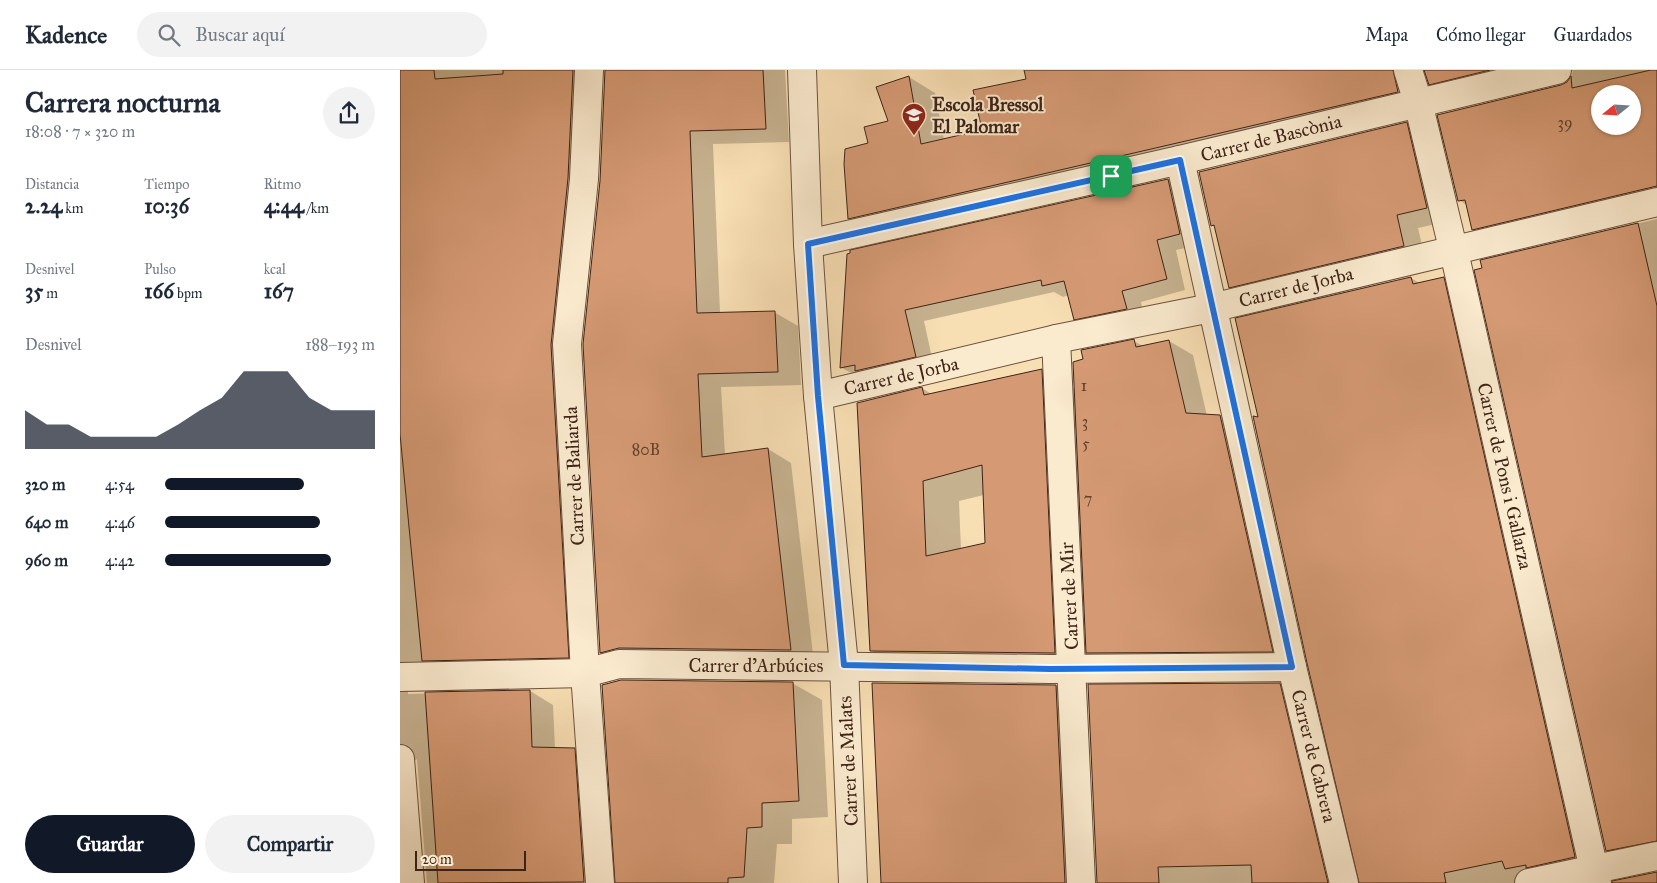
<!DOCTYPE html>
<html lang="es">
<head>
<meta charset="utf-8">
<style>
	body { margin:0; font-family:"IM FELL Great Primer",serif; background:#f2f2f3; color:#1f2937; height:100vh; display:flex; flex-direction:column; font-size:19px; white-space:nowrap }
	* { box-sizing:border-box; margin:0 }
	p { font-size:16px; color:#747a83 }
	.icon { flex:none; width:28px; height:28px; fill:none; stroke:currentColor; stroke-width:2; stroke-linecap:round; stroke-linejoin:round }
	.map { position:relative; flex:1; overflow:hidden }
	.details { display:flex; flex-direction:column; background:#fff; width:400px }
	.details>* { flex:none }
	.needle { width:32px; rotate:252deg }
	.buttons { position:absolute; left:1191px; top:15px; display:grid; gap:10px }
	.buttons a { display:grid; place-items:center; width:50px; height:50px; border-radius:50%; background:#fff; box-shadow:0 1px 4px #0004; font-size:25px }
	.scale { position:absolute; left:15px; bottom:12px; width:111px; box-sizing:border-box; padding-left:5px; border:2px solid #3e2317; border-top:0; font-size:14px; line-height:18px; white-space:nowrap; color:#3e2317; -webkit-text-stroke:4px #faeace; paint-order:stroke }
	.pin { position:absolute; display:grid; place-items:center; width:42px; height:42px; color:#fff; margin:-21px; border-radius:10px; box-shadow:0 2px 8px #0006 }
	.round { display:grid; place-items:center; flex:none; width:52px; height:52px; border-radius:26px; background:#f2f2f3 }
	.headline { display:flex; align-items:center; justify-content:space-between; height:85px; padding:0 25px }
	h1 { font-size:28px; font-weight:800; line-height:38px }
	.figures { display:grid; grid-template-columns:repeat(3,1fr); gap:8px; height:85px; padding:5px 25px }
	.figures div { display:grid; align-content:center }
	.figures b { font-size:21px; font-weight:800 }
	.figures small { font-size:14px; font-weight:400 }
	.figures p { font-size:14px }
	.chart { height:140px; padding:10px 25px }
	.chart p { display:flex; justify-content:space-between }
	.chart svg { width:100%; height:90px; margin-top:5px; fill:#111827; opacity:.7 }
	.primary-button { display:flex; gap:10px; margin-top:auto; padding:10px 25px }
	.primary-button a { flex:1; height:58px; border-radius:30px; background:#111827; color:#fff; font-size:20px; font-weight:800; line-height:58px; text-align:center }
	.primary-button a+a { background:#f2f2f3; color:#1f2937 }
	ul { padding:0 25px; list-style:none; font-size:16px }
	li { display:grid; grid-template-columns:80px 60px 1fr; align-items:center; height:38px }
	li i { height:12px; border-radius:6px; background:#111827 }
	header { display:flex; align-items:center; gap:30px; box-sizing:border-box; height:70px; padding:0 25px; background:#fff; border-bottom:1px solid #e0e1e3 }
	header strong { font-size:24px }
	nav { display:flex; gap:28px; margin-inline-start:auto; font-size:18px }
	.search { width:350px; height:45px; background:#f2f2f3; display:flex; align-items:center; gap:12px; box-sizing:border-box; padding:0 18px; border-radius:28px; color:#747a83; font-size:19px }
	main { display:flex; flex:1; min-height:0 }
	.map>svg:first-child { display:block }
	.shadow { fill:#0003; fill-rule:evenodd }
	.building { fill:#d59a74; stroke:#3e2317; fill-rule:evenodd }
	.lines { fill:none; stroke-linecap:round; stroke-linejoin:round }
	.minor-casing { stroke:#6c523e; stroke-width:30 }
	.minor { stroke:#faeace; stroke-width:28 }
	.route-casing { stroke:#fff; stroke-width:10 }
	.route { stroke:#1a73e8; stroke-width:6 }
	.labels { text-anchor:middle; dominant-baseline:central; stroke-width:4; stroke-linejoin:round; paint-order:stroke }
	.number-label { font-size:16px; fill:#64412e }
	.poi-label { font-size:19px; font-weight:bold; fill:#3e2317; stroke:#faeace; text-anchor:start }
	.street-label { font-size:19px; fill:#3e2317; stroke:#faeace }
</style>
</head>
<body>
<header>
<strong>Kadence</strong>
<div class="search"><svg class="icon" aria-label="search" viewBox="0 0 24 24"><circle cx="10" cy="10" r="6"/><path d="M15 15l6 6"/></svg>Buscar aquí</div>
<nav><a>Mapa</a><a>Cómo llegar</a><a>Guardados</a></nav>
</header>
<main>
<section class="details">
<div class="headline"><div><h1>Carrera nocturna</h1><p>18:08 · 7 × 320 m</p></div><a class="round"><svg class="icon" aria-label="share" viewBox="0 0 24 24"><path d="M12 15V3M7 8l5-5 5 5M5 13v7h14v-7"/></svg></a></div>
<div class="figures">
<div><p>Distancia</p><b>2.24<small> km</small></b></div>
<div><p>Tiempo</p><b>10:36</b></div>
<div><p>Ritmo</p><b>4:44<small> /km</small></b></div>
</div>
<div class="figures">
<div><p>Desnivel</p><b>35<small> m</small></b></div>
<div><p>Pulso</p><b>166<small> bpm</small></b></div>
<div><p>kcal</p><b>167</b></div>
</div>
<div class="chart"><p><span>Desnivel</span>188–193 m</p>
<svg viewBox="0 0 160 44" preserveAspectRatio="none"><path d="M0 44V25L10 32L20 32L30 38L40 38L50 38L60 38L70 32L80 25L90 19L100 6L110 6L120 6L130 19L140 25L150 25L160 25V44z"/></svg>
</div>
<ul>
<li><b>320 m</b>4:54<i style="width:66%"></i></li>
<li><b>640 m</b>4:46<i style="width:74%"></i></li>
<li><b>960 m</b>4:42<i style="width:79%"></i></li>
</ul>
<div class="primary-button"><a>Guardar</a><a>Compartir</a></div>
</section>
<div class="map">
<svg width="1257" height="813" viewBox="0 0 1257 813">
	<rect width="100%" height="100%" fill="#f8deb3"/>
	<filter id="stains"><feTurbulence type="fractalNoise" baseFrequency=".004" numOctaves="4"/><feColorMatrix values="0 0 0 0 .2 0 0 0 0 .09 0 0 0 0 .02 0 0 0 .5 -.17"/></filter>
	<radialGradient id="worn" r=".72"><stop offset=".6" stop-color="#630" stop-opacity="0"/><stop offset="1" stop-color="#630" stop-opacity=".3"/></radialGradient>
	<!-- shadow -->
	<g class="shadow">
		<polygon points="0,0 205,0 200,5 175,287 192,601 10,613 8,621 8,624 130,621 153,635 155,679 174,679 198,692 207,813 27,813 17,689 9,695 0,813"/>
		<polygon points="206,0 385,0 389,72 313,74 320,243 374,242 398,256 401,315 321,317 325,385 368,379 391,393 414,593 224,596 201,582 201,111"/>
		<path d="M625,0H1257V137L1100,174L1073,159L1068,136L1059,130L1162,16L1169,12L1173,1L1056,29L1030,14L1026,3L1022,5L1024,37L475,163L449,148L469,74L489,52L509,7L535,23L544,70L583,61L628,10ZM1200,24H1232V56H1200Z"/>
		<polygon points="1006,53 1028,66 1049,151 1018,158 1025,188 852,230 830,217 816,158 812,155"/>
		<polygon points="768,110 787,121 799,175 776,180 785,220 741,232 745,249 694,260 675,249 669,225 663,227 654,222 524,251 534,297 461,308 442,298 448,185"/>
		<polygon points="1257,149 1257,791 1233,795 1207,780 1081,191"/>
		<polygon points="1011,208 1021,214 1044,208 1070,224 1201,802 1151,813 960,813 859,348"/>
		<path d="M734,271L745,277L769,271L793,285L807,346H820L844,360L896,595L712,596L690,584L691,604L508,602L472,581L522,318L533,325L642,300L675,319ZM584,425L586,474L561,480L559,431Z"/>
		<polygon points="392,613 422,630 428,747 392,749 392,774 377,774 374,813 217,813"/>
		<polygon points="879,614 906,629 950,813 698,813"/>
		<polygon points="656,616 682,631 691,813 482,813"/>
	</g>
	<!-- building -->
	<g class="building">
		<polygon points="0,0 34,0 35,9 103,4 103,0 173,0 168,108 151,275 169,588 22,591 0,364"/>
		<polygon points="205,0 363,0 366,59 290,61 297,243 375,241 378,302 298,304 302,387 368,378 391,580 219,578 200,583 183,274 200,111"/>
		<polygon points="624,0 993,0 998,22 448,149 444,94 445,79 468,73 464,57 488,51 476,17 509,6 521,74 582,60 573,20 626,9"/>
		<polygon points="1024,0 1090,0 1029,15"/>
		<path d="M1251,0H1257V116L1072,160L1065,130L1058,131L1037,45L1161,15L1167,12L1171,6L1172,18ZM1200,24H1232V56H1200Z"/>
		<polygon points="1007,52 1027,138 997,145 1004,176 829,218 814,155 811,156 799,102"/>
		<polygon points="768,109 780,164 757,170 767,209 722,221 727,239 674,250 664,211 642,216 641,210 505,240 516,287 455,301 455,295 440,298 447,184 450,183 450,180"/>
		<polygon points="1238,153 1257,236 1257,771 1206,781 1074,200 1082,198 1080,190"/>
		<polygon points="1011,207 1013,214 1044,207 1175,787 1126,798 1126,795 1105,799 1102,791 1044,803 1046,813 959,813 907,593 853,346 858,347 835,248"/>
		<polygon points="734,269 736,277 769,270 786,343 820,345 873,582 686,583 673,292 683,289 681,280"/>
		<path d="M642,299L655,583L470,581L457,333L522,317L524,325ZM582,395L585,473L526,486L523,411Z"/>
		<polygon points="221,610 393,612 399,731 362,733 362,757 347,758 344,807 328,808 328,813 215,813 202,615"/>
		<polygon points="472,613 656,615 665,813 481,813"/>
		<polygon points="880,613 928,813 852,813 851,795 758,797 759,813 697,813 688,614"/>
		<polygon points="130,620 132,677 175,678 184,812 38,813 25,622"/>
		<polygon points="1257,802 1257,813 1212,813 1212,811"/>
	</g>
	<g class="lines">
		<defs>
			<g id="minor">
				<polyline points="189,0 184,109 167,274 185,603 200,813"/>
				<polyline points="402,0 408,174 418,326 444,595 453,813"/>
				<polyline points="1008,0 1018,32 1057,195 1197,813"/>
				<polyline points="780,90 892,597 944,813"/>
				<polyline points="408,174 780,90 1157,0"/>
				<polyline points="656,269 681,813"/>
				<polyline points="418,326 656,269 811,238 1257,132"/>
				<polyline points="0,607 185,603 219,594 650,599 892,597"/>
				<polyline points="0,689 10,813"/>
				<polyline points="1129,813 1257,786"/>
			</g>
		</defs>
		<!-- minor casing -->
		<use href="#minor" class="minor-casing"/>
		<!-- minor -->
		<use href="#minor" class="minor"/>
	</g>
	<g class="lines">
		<defs>
			<polygon id="route" points="780,90 892,597 650,599 444,595 418,326 408,174"/>
		</defs>
		<!-- route casing -->
		<use href="#route" class="route-casing"/>
		<!-- route -->
		<use href="#route" class="route"/>
	</g>
	<!-- icons -->
	<defs>
		<symbol id="school-pin" viewBox="-11 -11 22 30"><path d="M0 17L-7.5 6A9.5 9.5 0 1 1 7.5 6Z" fill="#8f2418" stroke="#faeace"/><path d="M0-5L7-2L0 1L-7-2ZM-4 1L0 2.5L4 1V4Q0 6-4 4Z" fill="#fff"/></symbol>
	</defs>
	<g fill-rule="evenodd">
		<use href="#school-pin" x="500" y="31" width="28" height="38"/>
	</g>
	<g class="labels">
		<!-- number labels -->
		<g class="number-label">
			<text x="1165" y="52">39</text>
			<text x="684" y="315">1</text>
			<text x="685" y="351">3</text>
			<text x="686" y="373">5</text>
			<text x="246" y="379">80B</text>
			<text x="688" y="428">7</text>
		</g>
		<!-- poi labels -->
		<g class="poi-label">
			<text x="532" y="34">Escola Bressol<tspan x="532" dy="22">El Palomar</tspan></text>
		</g>
		<!-- street labels -->
		<g class="street-label">
			<text transform="translate(871 68) rotate(-14)">Carrer de Bascònia</text>
			<text transform="translate(896 217) rotate(-14)">Carrer de Jorba</text>
			<text transform="translate(501 306) rotate(-13)">Carrer de Jorba</text>
			<text transform="translate(174 406) rotate(-93)">Carrer de Baliarda</text>
			<text transform="translate(1105 406) rotate(77)">Carrer de Pons i Gallarza</text>
			<text transform="translate(669 526) rotate(-93)">Carrer de Mir</text>
			<text x="356" y="595">Carrer d'Arbúcies</text>
			<text transform="translate(914 686) rotate(76)">Carrer de Cabrera</text>
			<text transform="translate(448 691) rotate(-93)">Carrer de Malats</text>
		</g>
	</g>
	<rect width="100%" height="100%" filter="url(#stains)"/>
	<rect width="100%" height="100%" fill="url(#worn)"/>
</svg>
<div class="buttons">
<a><svg class="needle" viewBox="-14 -14 28 28"><path d="M0-13l5 13h-10z" fill="#e53935"/><path d="M0 13l5-13h-10z" fill="#747a83"/></svg></a>
</div>
<div class="scale">20 m</div>
<div class="pin" style="left:711px;top:106px;background:#1e9e55"><svg class="icon" aria-label="arrive" viewBox="0 0 24 24"><path d="M6 21V4h12l-3 4 3 4H6"/></svg></div>
</div>
</main>
</body>
</html>
